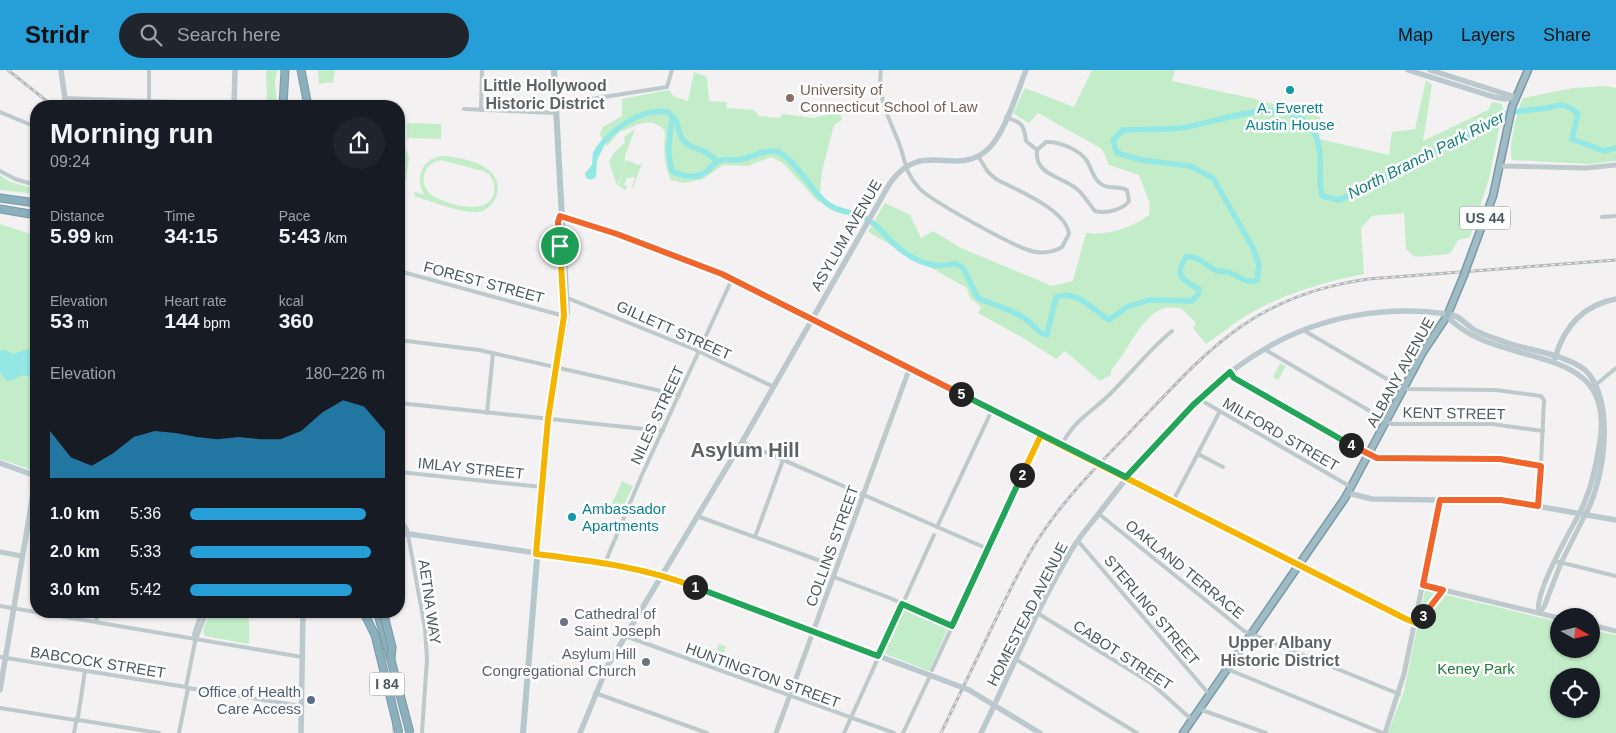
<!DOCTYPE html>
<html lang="en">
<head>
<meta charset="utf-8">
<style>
	body { margin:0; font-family:Arial,sans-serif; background:#20242c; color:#f1f3f6; height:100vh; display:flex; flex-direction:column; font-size:19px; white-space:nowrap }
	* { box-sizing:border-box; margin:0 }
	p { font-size:16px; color:#9ea1a6 }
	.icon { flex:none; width:28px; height:28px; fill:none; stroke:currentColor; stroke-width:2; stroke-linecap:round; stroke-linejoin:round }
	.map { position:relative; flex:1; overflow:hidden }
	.side { position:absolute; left:30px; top:30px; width:375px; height:518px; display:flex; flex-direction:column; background:#171b24; border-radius:20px; box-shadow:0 1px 4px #0004 }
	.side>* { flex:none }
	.needle { width:32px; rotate:98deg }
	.fabs { position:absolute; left:1550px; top:538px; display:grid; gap:10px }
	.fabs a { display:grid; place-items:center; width:50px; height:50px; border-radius:50%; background:#171b24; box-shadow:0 1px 4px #0004; font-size:25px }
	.pin { position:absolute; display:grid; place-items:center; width:42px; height:42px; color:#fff; margin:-21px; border:2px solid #fff; border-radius:50%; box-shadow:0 1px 5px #0007 }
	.km { position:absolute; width:25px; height:25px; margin:-12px; border-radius:50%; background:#222; color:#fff; font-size:14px; line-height:25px; text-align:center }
	.round { display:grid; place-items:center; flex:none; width:52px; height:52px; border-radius:26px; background:#20242c }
	.summary { display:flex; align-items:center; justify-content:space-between; height:85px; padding:0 20px }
	h1 { font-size:28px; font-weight:600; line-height:38px }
	.metrics { display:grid; grid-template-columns:repeat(3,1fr); gap:8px; height:85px; padding:5px 20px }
	.metrics div { display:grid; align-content:center }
	.metrics b { font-size:21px; font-weight:600 }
	.metrics small { font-size:14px; font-weight:400 }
	.metrics p { font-size:14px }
	.chart { height:140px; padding:10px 20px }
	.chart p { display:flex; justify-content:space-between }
	.chart svg { width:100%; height:90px; margin-top:5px; fill:#269fd8; opacity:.7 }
	ul { padding:0 20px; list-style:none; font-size:16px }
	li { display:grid; grid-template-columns:80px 60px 1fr; align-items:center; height:38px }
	li i { height:12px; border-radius:6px; background:#269fd8 }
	header { display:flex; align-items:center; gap:30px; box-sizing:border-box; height:70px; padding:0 25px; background:#269fd8; color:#111 }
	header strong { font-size:24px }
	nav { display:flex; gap:28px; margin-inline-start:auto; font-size:18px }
	.search { width:350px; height:45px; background:#20242c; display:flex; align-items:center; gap:12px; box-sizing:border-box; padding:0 18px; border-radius:28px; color:#9ea1a6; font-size:19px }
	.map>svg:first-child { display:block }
	.green { fill:#c3edc9; fill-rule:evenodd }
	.water { fill:#93e7e4 }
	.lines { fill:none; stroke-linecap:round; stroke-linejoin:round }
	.river { stroke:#93e7e4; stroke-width:5.5 }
	.trunk-casing { stroke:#779aa8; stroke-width:9 }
	.motorway-casing { stroke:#779aa8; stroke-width:9 }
	.minor { stroke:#bec9cc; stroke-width:4 }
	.tertiary { stroke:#bec9cc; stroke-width:5 }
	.secondary { stroke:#bbc9ce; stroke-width:5.5 }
	.primary { stroke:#b3c7cd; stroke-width:6 }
	.trunk { stroke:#a0bbc4; stroke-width:6 }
	.motorway { stroke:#8cafbc; stroke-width:7 }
	.rail-casing { stroke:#b3b8ba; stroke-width:3 }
	.rail { stroke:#fff; stroke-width:1; stroke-dasharray:4; stroke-linecap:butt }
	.trunk-bridge-casing { stroke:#779aa8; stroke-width:9; stroke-linecap:butt }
	.motorway-bridge-casing { stroke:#779aa8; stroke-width:9; stroke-linecap:butt }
	.secondary-bridge { stroke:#bbc9ce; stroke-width:5.5 }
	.trunk-bridge { stroke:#a0bbc4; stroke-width:6 }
	.motorway-bridge { stroke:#8cafbc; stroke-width:7 }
	.split-1-casing { stroke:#fff; stroke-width:10 }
	.split-2-casing { stroke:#fff; stroke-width:10 }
	.split-3-casing { stroke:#fff; stroke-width:10 }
	.split-4-casing { stroke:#fff; stroke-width:10 }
	.split-5-casing { stroke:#fff; stroke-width:10 }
	.split-6-casing { stroke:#fff; stroke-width:10 }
	.split-1 { stroke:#f5b400; stroke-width:6 }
	.split-2 { stroke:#22a559; stroke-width:6 }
	.split-3 { stroke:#f5b400; stroke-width:6 }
	.split-4 { stroke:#f0652b; stroke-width:6 }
	.split-5 { stroke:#22a559; stroke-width:6 }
	.split-6 { stroke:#f0652b; stroke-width:6 }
	.culture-dot { fill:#0f9aa8; stroke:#fff; stroke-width:2 }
	.education-dot { fill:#8d6e63; stroke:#fff; stroke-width:2 }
	.worship-dot { fill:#6b7280; stroke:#fff; stroke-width:2 }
	.service-dot { fill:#5c6f8a; stroke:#fff; stroke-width:2 }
	.labels { text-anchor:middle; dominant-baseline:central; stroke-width:5; stroke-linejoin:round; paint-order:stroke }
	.shield { fill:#fff; stroke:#808b8e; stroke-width:1 }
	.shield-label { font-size:14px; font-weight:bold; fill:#4a595d }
	.education-label { font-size:15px; fill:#785e54; stroke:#fff; text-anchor:start }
	.culture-label { font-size:15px; fill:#0d838f; stroke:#fff }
	.street-label { font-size:15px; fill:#4a595d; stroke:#fff }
	.worship-label { font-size:15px; fill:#5b616d; stroke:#fff; text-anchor:start }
	.park-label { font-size:15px; fill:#1e7b36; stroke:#fff }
	.service-label { font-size:15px; fill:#4e5e75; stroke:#fff; text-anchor:end }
	.neighbourhood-label { font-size:16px; font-weight:bold; fill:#5e6365; stroke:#fff }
	.water-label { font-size:16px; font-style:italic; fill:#157f7c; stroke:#fff }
	.district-label { font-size:20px; font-weight:bold; fill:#5e6365; stroke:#fff }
</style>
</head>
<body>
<header>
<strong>Stridr</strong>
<div class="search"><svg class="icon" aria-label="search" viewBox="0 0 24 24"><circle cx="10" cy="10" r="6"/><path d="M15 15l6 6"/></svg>Search here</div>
<nav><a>Map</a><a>Layers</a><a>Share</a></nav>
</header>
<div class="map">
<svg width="1616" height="663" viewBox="0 0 1616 663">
	<rect width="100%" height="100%" fill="#f3f1f1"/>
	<!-- green -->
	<g class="green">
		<path d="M266,0H277L275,11L277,36H266C268,24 266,14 266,0Z"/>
		<polygon points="318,0 335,0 333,12 319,14"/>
		<path d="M1092,0H1175L1172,11L1255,29L1320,47L1319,69L1389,85L1392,62L1415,59L1426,10L1432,15L1423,71L1488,40L1492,32L1502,34L1503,39L1489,109L1470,167L1458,170L1450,184L1415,187L1406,179L1404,143L1372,146L1361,158L1364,204C1323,212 1283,224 1247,245C1233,253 1220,265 1206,274L1193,258L1196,253L1181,238C1176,238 1170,237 1165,238C1141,244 1127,284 1111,300V305L1100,311L1065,281L1056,289L1025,269L978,243L981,237L970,228L967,218L868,162L885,133L910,145L921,168L933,161L961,178L1052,216L1073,211L1086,163C1110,165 1129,159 1149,145L1150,134L1139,105L1109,95L1102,79L1038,43L1029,53L1013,43L1025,18L1074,37Z"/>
		<path d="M694,2L707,7L709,31L727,32L726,38L754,40L759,46L779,48L783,44L814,48L840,41L842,50L834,55L822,101L819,133L783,93L771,87L748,96L723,95L703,109L684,113L671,110C663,93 664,79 665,61C652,46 638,54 623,61L621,60L607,76L600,65L603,57L622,46V29L669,20L673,26L688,31Z"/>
		<path d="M1607,16L1616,18V91L1589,94L1512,90C1508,77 1517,40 1523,28L1573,18Z"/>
		<polygon points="407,53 441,54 441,69 407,68"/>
		<polygon points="635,59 625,86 625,93 627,90 639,95 642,93 633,117 631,119 635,107 627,108 624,115 627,116 626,120 618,116 625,95 617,116 609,92 613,84 625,72 624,67"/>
		<polygon points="399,68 409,86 406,110 399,113"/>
		<path d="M441,86C454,86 482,92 491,102C505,115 496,140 477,142C460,143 430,131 414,126L415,122L424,124C415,108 421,90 441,86ZM441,90L483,101L489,104L494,113C499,150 447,136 430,124C418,111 424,93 441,90Z"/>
		<polygon points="0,105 10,112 36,119 36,124 0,120"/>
		<polygon points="0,154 36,166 36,374 32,400 0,389"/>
		<polygon points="1280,293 1286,296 1278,310 1273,307"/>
		<polygon points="622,411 633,416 619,445 609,441"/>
		<path d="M1425,520L1559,552V579H1591V560L1616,565V663H1388L1404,621ZM1559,606H1591V639H1559Z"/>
		<polygon points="904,539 948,558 929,601 883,583"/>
		<polygon points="210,541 249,541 249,574 205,566 203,561"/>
		<polygon points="719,574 726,576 718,598 710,595"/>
	</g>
	<!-- water -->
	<g class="water">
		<polygon points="601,72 604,76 597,90 596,107 591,110 586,108 585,103 592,95 593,82"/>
		<polygon points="28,279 36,288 36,310 32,312 28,306 21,305 12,311 7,311 0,302 0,281 6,280 13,284"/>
	</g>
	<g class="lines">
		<!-- river -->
		<g class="river">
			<path d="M672,47L676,50C684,88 695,69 717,91"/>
			<path d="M598,79C613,58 641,38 668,42L672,47C670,70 666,77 672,101C683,107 697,109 707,101C711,98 714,93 719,91C725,88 731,90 737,90C750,89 765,78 778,82C795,89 810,119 825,132C836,142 850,141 863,147C876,153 882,162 891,171C908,188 932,201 955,193L963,198L978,228C995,236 1013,239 1028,251C1034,256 1039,264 1047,265L1056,227C1077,219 1093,240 1109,250L1127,237L1149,230L1192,231L1199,223V219C1183,210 1173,206 1186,187C1198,185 1205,195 1215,200C1220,202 1226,201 1231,203C1240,207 1246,214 1257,210L1259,195L1253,178L1213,108L1190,96L1141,90L1117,83L1113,70L1123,60C1142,59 1162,60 1181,58C1217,53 1290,20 1314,62C1325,83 1317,105 1322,126L1340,130L1487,55C1504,38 1524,42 1546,38C1551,38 1556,35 1561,35C1568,36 1573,39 1578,44L1572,69L1604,81L1616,78"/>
		</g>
		<defs>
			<g id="trunk">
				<polyline points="1466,199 1493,126 1512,37 1528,0"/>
				<polyline points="1183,663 1345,428 1423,282 1447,246 1464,205"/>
			</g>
			<g id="motorway">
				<polyline points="301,0 308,36"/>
				<polyline points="283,36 285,0"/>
				<polyline points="0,128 36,133"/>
				<polyline points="0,139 36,145"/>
				<polyline points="363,541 375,565"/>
				<polyline points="377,541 390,587"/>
			</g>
		</defs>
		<!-- trunk casing -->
		<use href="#trunk" class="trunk-casing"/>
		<!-- motorway casing -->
		<use href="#motorway" class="motorway-casing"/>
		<!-- minor -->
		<g class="minor">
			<polyline points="149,0 149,36"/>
			<path d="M881,0C877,28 889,48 899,73C906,92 904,101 919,118C931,131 1010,174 1028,180C1039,184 1052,183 1062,177L1069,164C1066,139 1016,120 996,109L988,102L978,86"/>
			<polyline points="64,28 234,34"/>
			<polyline points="556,31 591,29 667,17 672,0"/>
			<polyline points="464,39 556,43"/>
			<polyline points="481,40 482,0"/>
			<polyline points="0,42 36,57"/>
			<path d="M1006,47C1022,53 1024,54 1026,71L1037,80C1034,105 1061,106 1077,119C1084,125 1089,134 1095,141C1105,144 1123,140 1129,131L1127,120C1119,115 1109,120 1101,114C1093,109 1092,99 1087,91C1080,80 1059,71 1046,72L1037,80"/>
			<polyline points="0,101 15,109 36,115"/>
			<polyline points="1602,147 1616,146"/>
			<polyline points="399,201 564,246"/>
			<polyline points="565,227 696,280 774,317"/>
			<polyline points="1303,260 1404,319 1496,320 1541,326 1544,330 1539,436"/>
			<polyline points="399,270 479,280 679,325"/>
			<polyline points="1264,279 1392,354 1492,354 1543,361"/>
			<polyline points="1230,303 1234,308 1377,389 1500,389 1541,396"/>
			<polyline points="1598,313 1616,298"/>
			<polyline points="1199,329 1351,417"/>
			<polyline points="399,333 663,361"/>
			<polyline points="487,343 493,283"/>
			<polyline points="742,372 988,479"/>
			<path d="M1062,375C1073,350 1094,341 1112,322C1132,302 1150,279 1172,261"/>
			<polyline points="1198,384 1223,397"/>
			<polyline points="399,402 542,417"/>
			<polyline points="1173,431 1220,341"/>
			<polyline points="1099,444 1244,561 1399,624"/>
			<polyline points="697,446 829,494"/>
			<polyline points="399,447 407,459 425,559 427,589 422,663"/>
			<polyline points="937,457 992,340"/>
			<polyline points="755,467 783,390"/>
			<polyline points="1078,471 1209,624"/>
			<polyline points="1555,491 1616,506"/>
			<polyline points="605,493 641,407 732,209"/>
			<polyline points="1298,494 1416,553"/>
			<polyline points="834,507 890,528 952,556"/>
			<polyline points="0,536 302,587"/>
			<polyline points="292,541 303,542"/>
			<polyline points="1039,544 1151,613 1192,650"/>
			<polyline points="96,552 98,541"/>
			<polyline points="625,566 894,663"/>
			<polyline points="196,569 207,541"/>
			<polyline points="0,587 186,617 195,572 194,564 202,541"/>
			<polyline points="1017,590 1137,663"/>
			<polyline points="1227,599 1383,663"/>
			<polyline points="932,600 1041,365"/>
			<polyline points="595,623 707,663"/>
			<polyline points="0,638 75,650 78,647 85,601"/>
			<polyline points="1199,639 1266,663"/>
			<polyline points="74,663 76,652 79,650 159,663"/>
			<polyline points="179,663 188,618 301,636"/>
			<polyline points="844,663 934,465"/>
			<polyline points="903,663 930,606"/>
		</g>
		<!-- tertiary -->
		<g class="tertiary">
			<polyline points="1499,96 1586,98 1616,95"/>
			<polyline points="0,482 22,486"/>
			<polyline points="1423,515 1559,548"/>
			<polyline points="1539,543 1544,537 1561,493 1585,445"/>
			<path d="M1539,543C1533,525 1569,463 1579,444"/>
			<polyline points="1416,553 1443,520"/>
			<polyline points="1591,555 1616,561"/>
			<polyline points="776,663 910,297"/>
			<polyline points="1385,663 1404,604 1440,430"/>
		</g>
		<!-- secondary -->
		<g class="secondary">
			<polyline points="61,0 66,36"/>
			<polyline points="1408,0 1494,27 1505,29 1515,27"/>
			<polyline points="1430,0 1515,27"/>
			<polyline points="234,36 235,0"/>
			<polyline points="560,146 615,163 732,209 1097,393"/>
			<path d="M1447,246C1497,302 1616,267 1600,371C1596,397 1591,421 1579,444"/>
			<path d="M1555,288C1564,257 1583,235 1616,229"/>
			<polyline points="0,393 36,406"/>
			<polyline points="1102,396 1298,494"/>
			<polyline points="1348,423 1372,429 1508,431 1616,450"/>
			<polyline points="399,459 409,464"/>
			<polyline points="399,465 409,464 617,495 668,507 956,615"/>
			<polyline points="0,620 36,406"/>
			<polyline points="969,620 1040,663"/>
			<polyline points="301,663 303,541"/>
			<path d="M580,663L608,595L742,372L890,113C922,68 956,108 987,80C1005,64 1017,22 1026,0"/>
			<path d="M981,663C1010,604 1035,542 1068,486C1077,469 1091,454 1103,438C1148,380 1199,318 1263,280C1319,246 1388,234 1453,245C1460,247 1467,255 1473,259C1483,265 1494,268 1505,272C1530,281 1561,283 1584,299C1616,327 1605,410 1585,445"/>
		</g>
		<!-- primary -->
		<polyline class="primary" points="523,663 548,352 567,242 554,0"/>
		<!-- trunk -->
		<use href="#trunk" class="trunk"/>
		<!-- motorway -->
		<use href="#motorway" class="motorway"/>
		<defs>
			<g id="rail">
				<polyline points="8,0 53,36"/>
				<polyline points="386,541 394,615 394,663"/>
				<path d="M941,663C959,626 977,588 995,551C1008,524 1021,496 1037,471C1063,430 1097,396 1130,362C1207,281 1251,226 1368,209L1616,190"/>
			</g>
		</defs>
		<!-- rail casing -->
		<use href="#rail" class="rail-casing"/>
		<!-- rail -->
		<use href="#rail" class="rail"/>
		<defs>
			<polyline id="trunk-bridge" points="1464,205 1466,199"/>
			<g id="motorway-bridge">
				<polyline points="383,541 392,577 391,590 410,663"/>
				<polyline points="375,565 399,663"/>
			</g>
		</defs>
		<!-- trunk-bridge casing -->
		<use href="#trunk-bridge" class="trunk-bridge-casing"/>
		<!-- motorway-bridge casing -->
		<use href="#motorway-bridge" class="motorway-bridge-casing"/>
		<!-- secondary-bridge -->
		<g class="secondary-bridge">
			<polyline points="1097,393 1102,396"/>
			<polyline points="956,615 969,620"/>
		</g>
		<!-- trunk-bridge -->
		<use href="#trunk-bridge" class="trunk-bridge"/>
		<!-- motorway-bridge -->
		<use href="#motorway-bridge" class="motorway-bridge"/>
	</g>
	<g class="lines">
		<defs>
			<path id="split-1" d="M560,176L564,246L548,349L536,484C591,491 644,497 695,517"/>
			<polyline id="split-2" points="695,517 878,586 902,534 952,556 1022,405"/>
			<polyline id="split-3" points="1022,405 1041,365 1406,549 1416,553 1423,546"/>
			<polyline id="split-4" points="1351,375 1377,388 1500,389 1541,396 1538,436 1501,430 1440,430 1423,515 1443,520 1423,546"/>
			<polyline id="split-5" points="961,324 1126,407 1193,335 1230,302 1234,308 1351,375"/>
			<polyline id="split-6" points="560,176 558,152 560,146 617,164 722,204 961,324"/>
		</defs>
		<!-- split-1 casing -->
		<use href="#split-1" class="split-1-casing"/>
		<!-- split-2 casing -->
		<use href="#split-2" class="split-2-casing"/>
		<!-- split-3 casing -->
		<use href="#split-3" class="split-3-casing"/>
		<!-- split-4 casing -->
		<use href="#split-4" class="split-4-casing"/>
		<!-- split-5 casing -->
		<use href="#split-5" class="split-5-casing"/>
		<!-- split-6 casing -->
		<use href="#split-6" class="split-6-casing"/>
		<!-- split-1 -->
		<use href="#split-1" class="split-1"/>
		<!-- split-2 -->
		<use href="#split-2" class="split-2"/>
		<!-- split-3 -->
		<use href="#split-3" class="split-3"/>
		<!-- split-4 -->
		<use href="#split-4" class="split-4"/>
		<!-- split-5 -->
		<use href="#split-5" class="split-5"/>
		<!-- split-6 -->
		<use href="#split-6" class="split-6"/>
	</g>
	<!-- markers -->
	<g class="culture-dot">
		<circle cx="1290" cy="20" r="5"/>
		<circle cx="572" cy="447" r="5"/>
	</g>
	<circle class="education-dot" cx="790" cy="28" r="5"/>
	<g class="worship-dot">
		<circle cx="564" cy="552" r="5"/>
		<circle cx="646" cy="592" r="5"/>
	</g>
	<circle class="service-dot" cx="311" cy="630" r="5"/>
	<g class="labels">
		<!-- shield labels -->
		<g class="shield">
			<rect x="1460" y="136.5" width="50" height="23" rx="4"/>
			<rect x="369.5" y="602.5" width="35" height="23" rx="4"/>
		</g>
		<g class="shield-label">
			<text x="1485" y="148">US 44</text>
			<text x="387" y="614">I 84</text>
		</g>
		<!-- education labels -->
		<g class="education-label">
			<text x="800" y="19">University of<tspan x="800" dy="17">Connecticut School of Law</tspan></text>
		</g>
		<!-- culture labels -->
		<g class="culture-label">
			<text x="1290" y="37">A. Everett<tspan x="1290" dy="17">Austin House</tspan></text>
			<text x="582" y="438" text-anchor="start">Ambassador<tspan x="582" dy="17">Apartments</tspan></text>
		</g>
		<!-- street labels -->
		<g class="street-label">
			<text transform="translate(846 165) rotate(-60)">ASYLUM AVENUE</text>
			<text transform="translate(484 212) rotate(15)">FOREST STREET</text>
			<text transform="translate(674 260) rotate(24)">GILLETT STREET</text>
			<text transform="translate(1400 302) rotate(-61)">ALBANY AVENUE</text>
			<text transform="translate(1454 343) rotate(1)">KENT STREET</text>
			<text transform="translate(657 345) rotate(-65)">NILES STREET</text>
			<text transform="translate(1281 364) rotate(30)">MILFORD STREET</text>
			<text transform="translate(471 398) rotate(6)">IMLAY STREET</text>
			<text transform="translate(832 476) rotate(-70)">COLLINS STREET</text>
			<text transform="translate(1185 499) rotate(39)">OAKLAND TERRACE</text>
			<text transform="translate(430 532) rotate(82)">AETNA WAY</text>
			<text transform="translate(1152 540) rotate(50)">STERLING STREET</text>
			<text transform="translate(1027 544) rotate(-63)">HOMESTEAD AVENUE</text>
			<text transform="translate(1123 585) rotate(33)">CABOT STREET</text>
			<text transform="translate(98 592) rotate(9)">BABCOCK STREET</text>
			<text transform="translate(763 605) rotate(20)">HUNTINGTON STREET</text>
		</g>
		<!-- worship labels -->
		<g class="worship-label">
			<text x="574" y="543">Cathedral of<tspan x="574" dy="17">Saint Joseph</tspan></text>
			<text x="636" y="583" text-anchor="end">Asylum Hill<tspan x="636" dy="17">Congregational Church</tspan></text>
		</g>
		<!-- park labels -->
		<g class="park-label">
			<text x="1476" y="598">Keney Park</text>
		</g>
		<!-- service labels -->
		<g class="service-label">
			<text x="301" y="621">Office of Health<tspan x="301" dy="17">Care Access</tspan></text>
		</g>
		<!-- neighbourhood labels -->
		<g class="neighbourhood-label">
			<text x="545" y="15">Little Hollywood<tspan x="545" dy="18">Historic District</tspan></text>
			<text x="1280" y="572">Upper Albany<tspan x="1280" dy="18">Historic District</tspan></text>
		</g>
		<!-- water labels -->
		<g class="water-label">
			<text transform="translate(1426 85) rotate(-27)">North Branch Park River</text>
		</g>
		<!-- district labels -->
		<g class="district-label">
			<text x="745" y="380">Asylum Hill</text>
		</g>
	</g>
</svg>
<div class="fabs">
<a><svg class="needle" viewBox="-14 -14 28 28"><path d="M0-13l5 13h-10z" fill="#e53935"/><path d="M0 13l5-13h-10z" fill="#9ea1a6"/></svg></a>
<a><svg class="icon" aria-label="locate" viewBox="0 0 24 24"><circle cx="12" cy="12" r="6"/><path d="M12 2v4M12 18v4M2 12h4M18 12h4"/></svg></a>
</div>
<div class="pin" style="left:560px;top:176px;background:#1e9e55"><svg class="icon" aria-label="arrive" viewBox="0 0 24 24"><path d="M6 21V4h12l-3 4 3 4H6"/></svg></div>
<b class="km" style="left:695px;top:517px">1</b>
<b class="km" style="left:1022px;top:405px">2</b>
<b class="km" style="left:1423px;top:546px">3</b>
<b class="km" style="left:1351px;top:375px">4</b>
<b class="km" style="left:961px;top:324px">5</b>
<section class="side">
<div class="summary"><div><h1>Morning run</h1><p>09:24</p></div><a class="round"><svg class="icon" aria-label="share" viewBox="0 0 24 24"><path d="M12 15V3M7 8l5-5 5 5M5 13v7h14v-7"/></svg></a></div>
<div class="metrics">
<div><p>Distance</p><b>5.99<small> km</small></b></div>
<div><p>Time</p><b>34:15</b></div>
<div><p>Pace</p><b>5:43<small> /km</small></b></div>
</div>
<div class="metrics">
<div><p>Elevation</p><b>53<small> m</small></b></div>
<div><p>Heart rate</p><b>144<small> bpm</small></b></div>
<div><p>kcal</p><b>360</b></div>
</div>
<div class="chart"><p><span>Elevation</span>180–226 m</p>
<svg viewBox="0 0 160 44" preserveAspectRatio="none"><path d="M0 44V21L10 34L20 38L30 32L40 24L50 21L60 22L70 24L80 25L90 24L100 25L110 25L120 21L130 12L140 6L150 9L160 21V44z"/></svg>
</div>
<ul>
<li><b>1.0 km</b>5:36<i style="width:90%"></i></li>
<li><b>2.0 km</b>5:33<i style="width:93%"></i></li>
<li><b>3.0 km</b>5:42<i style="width:83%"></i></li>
</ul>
</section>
</div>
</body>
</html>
